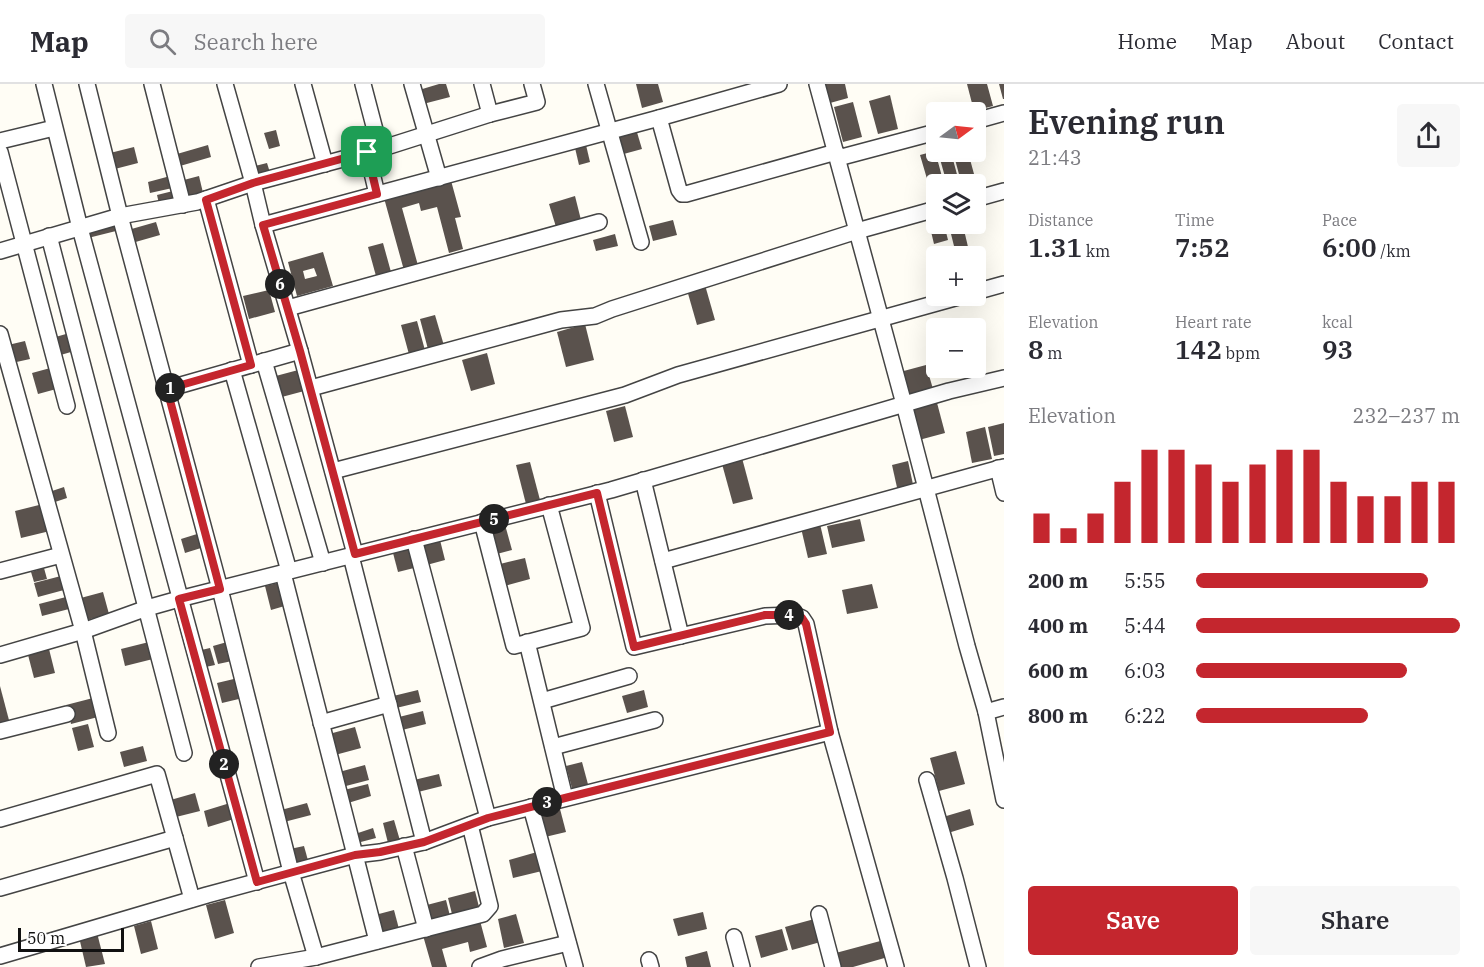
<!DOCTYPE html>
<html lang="en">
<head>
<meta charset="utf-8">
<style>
	body { margin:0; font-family:"IBM Plex Serif",serif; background:#f7f7f7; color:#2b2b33; height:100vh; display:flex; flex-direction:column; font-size:22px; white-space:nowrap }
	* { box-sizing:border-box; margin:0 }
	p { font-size:20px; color:#7c7c81 }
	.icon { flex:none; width:33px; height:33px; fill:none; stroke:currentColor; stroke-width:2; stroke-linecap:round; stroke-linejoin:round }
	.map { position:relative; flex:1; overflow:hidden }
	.drawer { display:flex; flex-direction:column; background:#fff; width:480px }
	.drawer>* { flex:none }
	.needle { width:39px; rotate:75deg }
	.fabs { position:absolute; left:926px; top:18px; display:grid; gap:12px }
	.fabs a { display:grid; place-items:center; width:60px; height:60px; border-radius:6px; background:#fff; box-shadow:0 6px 24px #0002; font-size:30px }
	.scale { position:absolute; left:18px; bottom:15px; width:106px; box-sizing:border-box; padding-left:6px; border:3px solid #111; border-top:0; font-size:16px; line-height:21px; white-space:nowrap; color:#111; -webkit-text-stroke:4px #fff; paint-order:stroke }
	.pin { position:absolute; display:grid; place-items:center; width:51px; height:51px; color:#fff; margin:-26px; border-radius:12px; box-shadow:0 3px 9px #0006 }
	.km { position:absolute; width:30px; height:30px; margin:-15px; border-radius:50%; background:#222; color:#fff; font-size:16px; line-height:30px; text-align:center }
	.round { display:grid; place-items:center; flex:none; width:63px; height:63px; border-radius:6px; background:#f7f7f7 }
	.head { display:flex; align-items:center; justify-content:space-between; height:102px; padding:0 24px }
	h1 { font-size:33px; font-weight:600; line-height:45px }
	.stats { display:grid; grid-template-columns:repeat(3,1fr); gap:9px; height:102px; padding:6px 24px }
	.stats div { display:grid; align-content:center }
	.stats b { font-size:26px; font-weight:600 }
	.stats small { font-size:16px; font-weight:400 }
	.stats p { font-size:16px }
	.chart { height:168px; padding:12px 24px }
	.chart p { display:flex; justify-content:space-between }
	.chart svg { width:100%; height:108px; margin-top:6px; stroke:#c4262e; stroke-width:6 }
	.primary-button { display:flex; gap:12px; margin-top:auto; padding:12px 24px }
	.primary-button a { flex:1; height:69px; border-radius:6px; background:#c4262e; color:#fff; font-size:24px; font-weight:600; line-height:69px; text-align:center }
	.primary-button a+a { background:#f7f7f7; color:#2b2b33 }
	ul { padding:0 24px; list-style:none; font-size:20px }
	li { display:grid; grid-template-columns:96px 72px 1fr; align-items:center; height:45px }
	li i { height:15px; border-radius:8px; background:#c4262e }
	header { display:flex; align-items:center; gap:36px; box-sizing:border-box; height:84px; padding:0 30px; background:#fff; border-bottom:2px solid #e1e1e2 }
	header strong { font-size:28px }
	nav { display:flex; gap:33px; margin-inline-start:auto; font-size:21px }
	.search { width:420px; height:54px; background:#f7f7f7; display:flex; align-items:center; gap:15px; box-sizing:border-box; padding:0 21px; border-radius:6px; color:#7c7c81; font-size:22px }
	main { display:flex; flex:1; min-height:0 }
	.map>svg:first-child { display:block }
	.building { fill:#5a524d; fill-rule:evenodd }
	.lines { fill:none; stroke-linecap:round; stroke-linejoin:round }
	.street-casing { stroke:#444; stroke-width:18 }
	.street { stroke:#fff; stroke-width:15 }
	.route-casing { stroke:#fff; stroke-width:12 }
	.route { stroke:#c4262e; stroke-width:8 }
</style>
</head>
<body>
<header>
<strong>Map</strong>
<div class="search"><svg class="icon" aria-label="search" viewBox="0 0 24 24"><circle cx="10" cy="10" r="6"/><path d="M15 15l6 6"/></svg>Search here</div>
<nav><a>Home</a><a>Map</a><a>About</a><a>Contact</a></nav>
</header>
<main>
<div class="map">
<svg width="1004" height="883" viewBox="0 0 1004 883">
	<rect width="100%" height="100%" fill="#fffdf5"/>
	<!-- building -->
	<g class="building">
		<polygon points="439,0 446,0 450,13 423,20 419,6"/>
		<polygon points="636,0 658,0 663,18 642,24"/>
		<polygon points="825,0 845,0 848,14 830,19"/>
		<polygon points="967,0 987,0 993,22 974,27"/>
		<polygon points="999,0 1004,0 1004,15 1003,15"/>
		<polygon points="890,11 898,45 878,50 869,17"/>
		<polygon points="853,18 862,53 843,58 834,23"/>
		<polygon points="636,45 642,65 620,71 614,51"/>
		<polygon points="276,46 280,62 269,65 264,49"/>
		<polygon points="208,61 211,73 180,82 177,70"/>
		<polygon points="586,61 590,78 579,81 575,64"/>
		<polygon points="134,63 138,79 111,86 106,70"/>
		<polygon points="935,67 944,100 936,100 936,104 930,105 920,71"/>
		<polygon points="938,68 951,68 959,98 947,100"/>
		<polygon points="953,68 968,68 974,90 960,94"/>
		<polygon points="267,79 271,92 258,95 255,82"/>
		<polygon points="174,91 177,103 150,109 148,98"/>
		<polygon points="199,92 204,113 185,118 180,97"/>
		<polygon points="450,93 461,133 455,134 463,165 449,169 437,123 421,127 419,119 402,124 419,185 405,190 384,114"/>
		<polygon points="177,106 180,119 160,124 157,111"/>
		<polygon points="936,109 936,124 931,125 928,111"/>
		<polygon points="575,112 581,136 556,143 549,120"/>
		<polygon points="113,136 116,147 88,154 85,143"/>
		<polygon points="673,136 677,151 653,157 649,142"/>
		<polygon points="936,137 936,140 944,140 948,156 934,160 929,139"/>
		<polygon points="156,138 160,151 132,159 128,146"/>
		<polygon points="964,146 969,167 956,170 951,150"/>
		<polygon points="615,150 618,162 596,167 593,156"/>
		<polygon points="383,159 391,188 376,192 368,163"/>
		<path d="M323,168L333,202L297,212L288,178ZM314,184L317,192L305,195L303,187Z"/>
		<polygon points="705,201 715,236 697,241 687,206"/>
		<polygon points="269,206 275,228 249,235 243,212"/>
		<polygon points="435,231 445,265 429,269 420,235"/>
		<polygon points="417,237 426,270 410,274 401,241"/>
		<polygon points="585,240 594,276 566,283 557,248"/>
		<polygon points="73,248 78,266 57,272 52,254"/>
		<polygon points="25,257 30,275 12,279 8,261"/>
		<polygon points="487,269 495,300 471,307 462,276"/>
		<polygon points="926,281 933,305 907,313 900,288"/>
		<polygon points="54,283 60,304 38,310 32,289"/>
		<polygon points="302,285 308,306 278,314 272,293"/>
		<polygon points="936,315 945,349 919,356 910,322"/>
		<polygon points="625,322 633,353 614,358 606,327"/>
		<polygon points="1004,339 1004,370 994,372 988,343"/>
		<polygon points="985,343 992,375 972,379 966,348"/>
		<polygon points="742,374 753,415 733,420 722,380"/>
		<polygon points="908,377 914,405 898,408 892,381"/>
		<polygon points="530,378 540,416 526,420 516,381"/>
		<polygon points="64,403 67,414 49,420 46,409"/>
		<polygon points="43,420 50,447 21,454 15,427"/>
		<polygon points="860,435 865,457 832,464 827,442"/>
		<polygon points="504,437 512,466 493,471 485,442"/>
		<polygon points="820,440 827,470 808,474 801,444"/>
		<polygon points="197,450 201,464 185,469 181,455"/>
		<polygon points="440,456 445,476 423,482 418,462"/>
		<polygon points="413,463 418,483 398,488 393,469"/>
		<polygon points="525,474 530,495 501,503 496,481"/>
		<polygon points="44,484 47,495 34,498 31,488"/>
		<polygon points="61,492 64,506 38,513 34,499"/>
		<polygon points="282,498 288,521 271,526 265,502"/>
		<polygon points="872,500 878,524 847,530 842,506"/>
		<polygon points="103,508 109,530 83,537 77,515"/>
		<polygon points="66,513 69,525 42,532 39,520"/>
		<polygon points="149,558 153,575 125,582 121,565"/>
		<polygon points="227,558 232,577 218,580 213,562"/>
		<polygon points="48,561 55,589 34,594 27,567"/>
		<polygon points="210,564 215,581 201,584 197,567"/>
		<polygon points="238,594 243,614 222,619 217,599"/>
		<polygon points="0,602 10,640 0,642"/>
		<polygon points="418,606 421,618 392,625 389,613"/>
		<polygon points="644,606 648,623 627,629 622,612"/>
		<polygon points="93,614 98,633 71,640 66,621"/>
		<polygon points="423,627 426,640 398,647 395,634"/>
		<polygon points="88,640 94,663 78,667 72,644"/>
		<polygon points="355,643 361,664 335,671 329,650"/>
		<polygon points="143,662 147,677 124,683 120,668"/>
		<polygon points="956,667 965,700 939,707 930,674"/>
		<polygon points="582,678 589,704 573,708 566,682"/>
		<polygon points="365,681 369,696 342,703 339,688"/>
		<polygon points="439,690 442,702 418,708 414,696"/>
		<polygon points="368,700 371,712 348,719 344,706"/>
		<polygon points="195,709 200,727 172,734 167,717"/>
		<polygon points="230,719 234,735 208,743 204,727"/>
		<polygon points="307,719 311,731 284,738 281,726"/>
		<polygon points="560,725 566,748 545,753 539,730"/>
		<polygon points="970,725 974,741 948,749 943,733"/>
		<polygon points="394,736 401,760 389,763 383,739"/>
		<polygon points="373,744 376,754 357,759 355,750"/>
		<polygon points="304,762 309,780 295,784 290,765"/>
		<polygon points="537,768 542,787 513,794 509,776"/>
		<polygon points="475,807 480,827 453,834 448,814"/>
		<polygon points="225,816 234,849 215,855 206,821"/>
		<polygon points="446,816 451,836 428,841 423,822"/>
		<polygon points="394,826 399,845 380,849 375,831"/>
		<polygon points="703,828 707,845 678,852 673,835"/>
		<polygon points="516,830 524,859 504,864 498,835"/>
		<polygon points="479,833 487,863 470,868 468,858 442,865 447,883 432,883 422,848"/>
		<polygon points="818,834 824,857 792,866 785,843"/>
		<polygon points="151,837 158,865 141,870 134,842"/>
		<polygon points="782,845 788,866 761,874 755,852"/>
		<polygon points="97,849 105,880 86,883 79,853"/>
		<polygon points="884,856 888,873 853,883 836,883 832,870"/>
		<polygon points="707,867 711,883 687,883 685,873"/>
	</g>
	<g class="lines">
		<defs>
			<g id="street">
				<polyline points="44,0 80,144 257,798"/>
				<polyline points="87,0 120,132 220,505 291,788 316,873"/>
				<polyline points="152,0 183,121"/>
				<polyline points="225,0 253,99 263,141 300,267 355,470"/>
				<polyline points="303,0 325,80"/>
				<polyline points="363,0 380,65"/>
				<polyline points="412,0 439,94"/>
				<polyline points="482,0 490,30"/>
				<polyline points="596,0 641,158"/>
				<polyline points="817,0 904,320 967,562 986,628 1004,716"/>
				<polyline points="659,34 679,106 682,110 686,110 836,68"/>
				<polyline points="975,37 1004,29"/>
				<polyline points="0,57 54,44"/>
				<polyline points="0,68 67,322"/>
				<polyline points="367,68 377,110"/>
				<polyline points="838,74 936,48"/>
				<polyline points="206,115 251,281"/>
				<polyline points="975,115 1004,107"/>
				<polyline points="263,141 659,34 779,0"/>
				<polyline points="49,152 184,669"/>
				<polyline points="0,167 120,132 197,118 253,99 380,65 490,30 537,18 532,0"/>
				<polyline points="975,208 1004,200"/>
				<polyline points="288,224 599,138"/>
				<polyline points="0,250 83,547 108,649"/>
				<polyline points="264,277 323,479"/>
				<polyline points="232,286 289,487"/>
				<polyline points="311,304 561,236 595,232 612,225 857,147 936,125"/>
				<polyline points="167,305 300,267"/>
				<polyline points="998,384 1004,409"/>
				<polyline points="333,387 625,311 678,291 962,212"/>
				<polyline points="643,396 681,552"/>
				<polyline points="597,409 634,563 765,532 795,531 802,534 806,540 830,648 896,883"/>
				<polyline points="482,438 514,562 582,544 549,421"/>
				<polyline points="414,455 488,734"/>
				<polyline points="351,472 424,758"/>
				<polyline points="663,477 1004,383"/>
				<polyline points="0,487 61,471"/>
				<polyline points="283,489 377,857"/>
				<polyline points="527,558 565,714"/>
				<polyline points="0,571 83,547 147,524 179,515 611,406 949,307 1004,294"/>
				<polyline points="542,617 629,592"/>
				<polyline points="986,628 1004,623"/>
				<polyline points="321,639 389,620"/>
				<polyline points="0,647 67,630"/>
				<polyline points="553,663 655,636"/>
				<polyline points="927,696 955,794 978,883"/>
				<polyline points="531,723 575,883"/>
				<polyline points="0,735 157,690 192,815"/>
				<polyline points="404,762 426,845"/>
				<polyline points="0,804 175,754"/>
				<polyline points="819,830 833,883"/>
				<polyline points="734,853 742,883"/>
				<polyline points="0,872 207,811 355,771 380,768 424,758 488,734 830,648"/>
				<polyline points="649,876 651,883"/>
				<polyline points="259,883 316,873 483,830 490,822 470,741"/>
				<polyline points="480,883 502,875 568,859"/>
			</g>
		</defs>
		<!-- street casing -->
		<use href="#street" class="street-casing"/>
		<!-- street -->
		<use href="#street" class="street"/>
	</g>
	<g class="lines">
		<defs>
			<polygon id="route" points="367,68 377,110 263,141 300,267 355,470 597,409 634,563 765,531 795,531 802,534 806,540 830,648 565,714 488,734 424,758 380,768 355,771 257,798 179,515 220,505 167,305 251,281 206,116 253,99"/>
		</defs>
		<!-- route casing -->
		<use href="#route" class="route-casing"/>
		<!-- route -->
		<use href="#route" class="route"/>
	</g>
</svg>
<div class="fabs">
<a><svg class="needle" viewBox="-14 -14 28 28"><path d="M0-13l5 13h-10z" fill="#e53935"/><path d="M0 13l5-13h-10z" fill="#7c7c81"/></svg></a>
<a><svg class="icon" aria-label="layers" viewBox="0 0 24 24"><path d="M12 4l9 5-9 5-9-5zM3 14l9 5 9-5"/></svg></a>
<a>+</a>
<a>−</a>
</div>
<div class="scale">50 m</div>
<div class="pin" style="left:367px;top:68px;background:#1e9e55"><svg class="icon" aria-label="arrive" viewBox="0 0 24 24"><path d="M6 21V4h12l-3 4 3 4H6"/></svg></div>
<b class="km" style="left:170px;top:304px">1</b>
<b class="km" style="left:224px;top:680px">2</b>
<b class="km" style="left:547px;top:718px">3</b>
<b class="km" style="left:789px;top:531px">4</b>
<b class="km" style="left:494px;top:435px">5</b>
<b class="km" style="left:280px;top:200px">6</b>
</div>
<section class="drawer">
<div class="head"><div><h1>Evening run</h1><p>21:43</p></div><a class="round"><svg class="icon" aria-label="share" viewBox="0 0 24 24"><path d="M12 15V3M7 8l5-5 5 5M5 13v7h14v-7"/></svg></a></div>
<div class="stats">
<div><p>Distance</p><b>1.31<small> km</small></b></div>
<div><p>Time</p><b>7:52</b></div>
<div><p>Pace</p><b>6:00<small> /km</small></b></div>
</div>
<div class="stats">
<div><p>Elevation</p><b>8<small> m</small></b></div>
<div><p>Heart rate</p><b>142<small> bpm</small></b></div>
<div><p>kcal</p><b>93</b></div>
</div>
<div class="chart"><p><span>Elevation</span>232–237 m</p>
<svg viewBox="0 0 160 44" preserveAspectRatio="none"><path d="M5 44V32M15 44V38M25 44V32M35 44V19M45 44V6M55 44V6M65 44V12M75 44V19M85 44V12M95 44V6M105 44V6M115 44V19M125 44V25M135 44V25M145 44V19M155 44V19"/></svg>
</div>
<ul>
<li><b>200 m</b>5:55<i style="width:88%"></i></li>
<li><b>400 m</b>5:44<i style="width:100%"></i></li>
<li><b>600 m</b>6:03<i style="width:80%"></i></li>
<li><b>800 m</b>6:22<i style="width:65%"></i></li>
</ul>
<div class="primary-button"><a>Save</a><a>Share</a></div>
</section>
</main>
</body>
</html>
